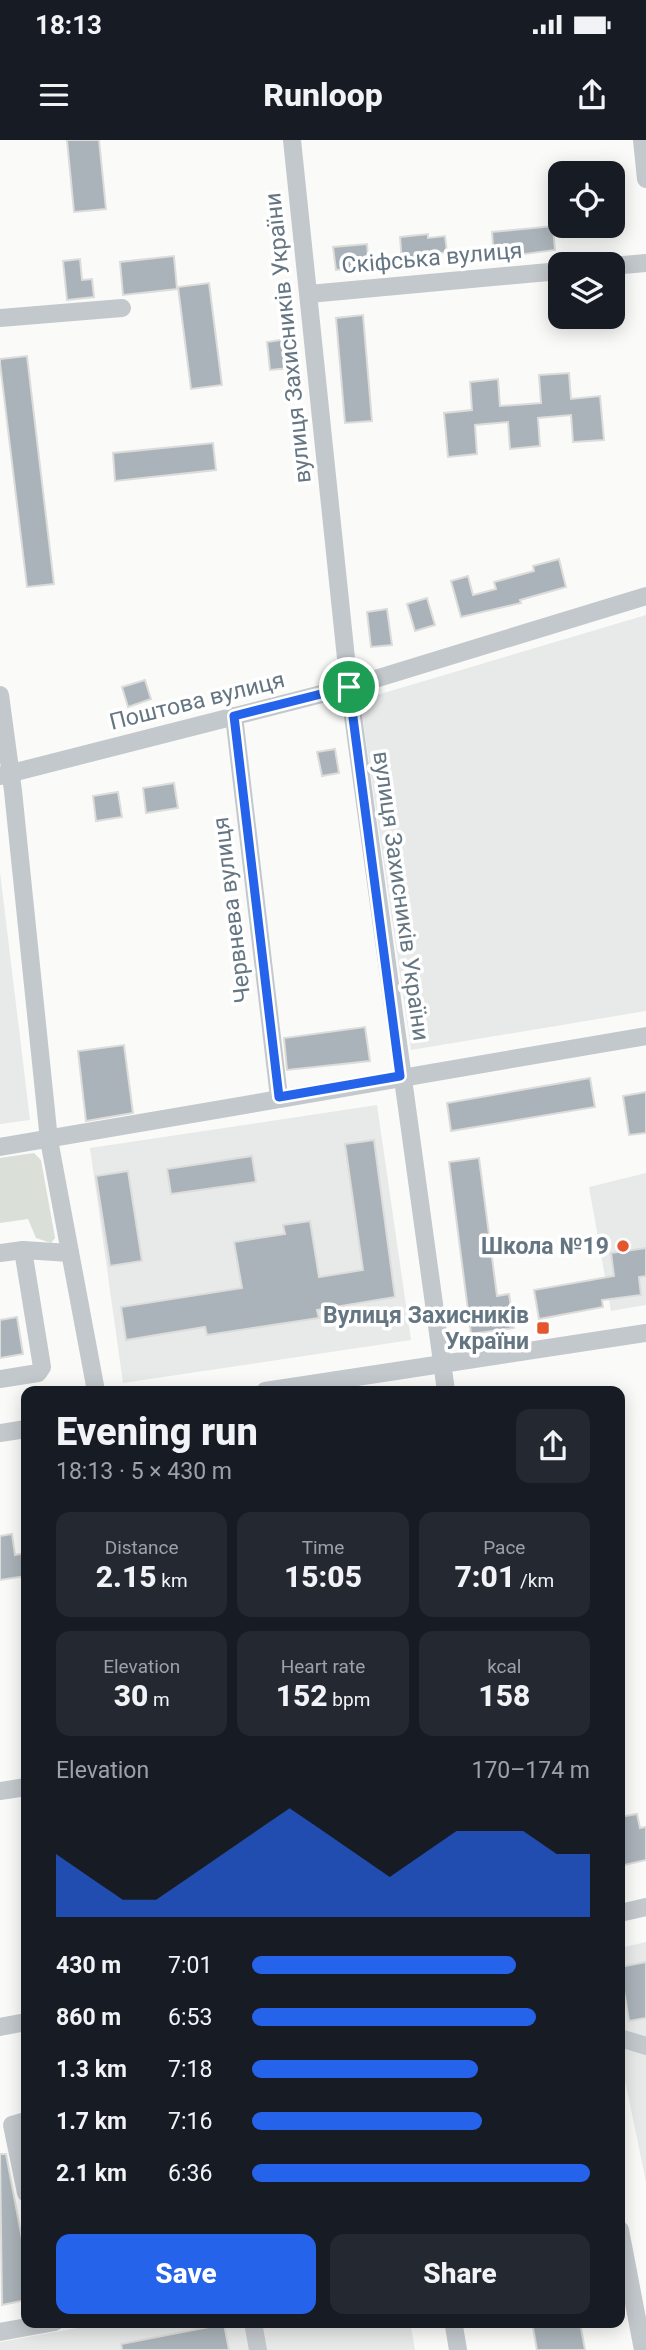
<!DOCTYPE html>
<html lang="en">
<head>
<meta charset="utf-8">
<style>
	body { margin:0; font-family:Roboto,sans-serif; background:#242831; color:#f1f3f6; height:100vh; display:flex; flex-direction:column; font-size:26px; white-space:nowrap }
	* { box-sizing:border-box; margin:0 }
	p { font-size:23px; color:#9ea1a6 }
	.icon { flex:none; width:38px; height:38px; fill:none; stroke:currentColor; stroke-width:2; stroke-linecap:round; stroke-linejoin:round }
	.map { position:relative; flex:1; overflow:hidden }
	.drawer { position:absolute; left:21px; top:1246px; width:604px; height:942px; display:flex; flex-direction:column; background:#171b24; border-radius:14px; box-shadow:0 4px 18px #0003 }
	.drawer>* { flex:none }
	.buttons { position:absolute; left:548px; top:21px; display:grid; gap:14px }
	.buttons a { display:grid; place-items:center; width:77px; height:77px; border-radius:14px; background:#171b24; box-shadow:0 4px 18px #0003; font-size:35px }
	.pin { position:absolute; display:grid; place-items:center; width:60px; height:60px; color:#fff; margin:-30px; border:4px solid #fff; border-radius:50%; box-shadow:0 2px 7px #0007 }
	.round { display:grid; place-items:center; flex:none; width:74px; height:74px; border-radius:14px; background:#242831 }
	.headline { display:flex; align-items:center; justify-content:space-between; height:119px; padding:0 35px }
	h1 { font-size:38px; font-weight:800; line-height:52px }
	.stats { display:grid; grid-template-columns:repeat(3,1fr); gap:10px; height:119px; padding:7px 35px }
	.stats div { display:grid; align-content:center; border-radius:14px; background:#242831; text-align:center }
	.stats b { font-size:30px; font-weight:800 }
	.stats small { font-size:19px; font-weight:400 }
	.stats p { font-size:19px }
	.chart { height:196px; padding:14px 35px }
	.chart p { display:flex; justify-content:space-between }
	.chart svg { width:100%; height:126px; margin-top:7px; fill:#2563eb; opacity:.7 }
	.cta { display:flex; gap:14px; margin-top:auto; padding:14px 35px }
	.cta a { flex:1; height:80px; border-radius:14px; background:#2563eb; color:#fff; font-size:28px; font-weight:800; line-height:80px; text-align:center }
	.cta a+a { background:#242831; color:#f1f3f6 }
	ul { padding:0 35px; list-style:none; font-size:23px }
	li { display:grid; grid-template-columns:112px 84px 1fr; align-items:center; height:52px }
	li i { height:18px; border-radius:9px; background:#2563eb }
	.status { display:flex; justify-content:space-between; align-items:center; height:49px; padding:0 35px; background:#171b24; direction:ltr }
	.status svg { height:19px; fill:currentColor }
	header { display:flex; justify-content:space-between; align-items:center; height:91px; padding:0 35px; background:#171b24; font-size:32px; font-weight:800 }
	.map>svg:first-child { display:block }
	.built { fill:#e8e9e9 }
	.green { fill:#dadfd7 }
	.building { fill:#aab3b9; stroke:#dcdcda; stroke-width:2 }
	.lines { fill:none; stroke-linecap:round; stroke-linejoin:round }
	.minor { stroke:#c3c8cc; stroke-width:18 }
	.route-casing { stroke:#fff; stroke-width:14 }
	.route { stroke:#2563eb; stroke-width:9 }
	.poi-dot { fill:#e4572e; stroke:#fff; stroke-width:2.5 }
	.labels { text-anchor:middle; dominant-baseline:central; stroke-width:7; stroke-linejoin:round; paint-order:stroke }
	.street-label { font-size:23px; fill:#657683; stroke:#fff }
	.poi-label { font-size:23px; font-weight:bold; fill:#657683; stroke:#fff; text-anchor:end }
</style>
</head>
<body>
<div class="status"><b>18:13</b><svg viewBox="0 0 49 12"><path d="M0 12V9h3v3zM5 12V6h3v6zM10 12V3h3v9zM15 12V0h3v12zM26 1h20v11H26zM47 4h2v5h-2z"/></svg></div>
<header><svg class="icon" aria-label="menu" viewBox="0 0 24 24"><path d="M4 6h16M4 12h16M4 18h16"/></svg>Runloop<svg class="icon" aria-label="share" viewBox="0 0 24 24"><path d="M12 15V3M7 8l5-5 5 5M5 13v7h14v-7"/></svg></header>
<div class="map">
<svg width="646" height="2210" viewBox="0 0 646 2210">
	<rect width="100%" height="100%" fill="#fafaf8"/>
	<!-- built -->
	<g class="built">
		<polygon points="646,475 646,871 411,910 360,560"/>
		<polygon points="0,732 30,980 0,984"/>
		<polygon points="377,965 411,1200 123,1243 90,1008"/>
		<polygon points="646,1033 646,1165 611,1171 589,1047"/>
		<polygon points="646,1802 646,2042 620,1916 620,1808"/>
		<polygon points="111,2182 245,2182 250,2210 0,2210 0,2202"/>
		<polygon points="262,2182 410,2182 415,2210 267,2210"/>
	</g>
	<!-- green -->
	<polygon class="green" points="34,1013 41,1020 55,1098 51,1103 36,1098 28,1079 0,1083 0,1018"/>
	<!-- building -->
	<g class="building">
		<polygon points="67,0 99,0 106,69 74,72"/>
		<polygon points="553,86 555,110 494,118 492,92"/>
		<polygon points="428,94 428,98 445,96 447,112 429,115 430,121 402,123 400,97"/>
		<polygon points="367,104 369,127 336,130 333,107"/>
		<polygon points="174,116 177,149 123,155 120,122"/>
		<polygon points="80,119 82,140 92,139 94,157 67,160 63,121"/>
		<polygon points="209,143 222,245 191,249 178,147"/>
		<polygon points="363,175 372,281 345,283 336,178"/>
		<polygon points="287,199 290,228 270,230 267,202"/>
		<polygon points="27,216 54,444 27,447 0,223 0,219"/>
		<polygon points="569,233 571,259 600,256 604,300 573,302 571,275 538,278 540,306 510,309 508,282 475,285 477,314 448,317 444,273 472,270 470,242 498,239 500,266 541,263 539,235"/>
		<polygon points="213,303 216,330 115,341 113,313"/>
		<polygon points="559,419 566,447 520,460 521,463 461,477 451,441 468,436 473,455 496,449 494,442 534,431 533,426"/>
		<polygon points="427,458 435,485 415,491 407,464"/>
		<polygon points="387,469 392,505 371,507 367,472"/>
		<polygon points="145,540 151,559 128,567 122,547"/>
		<polygon points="335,609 339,633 322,636 317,612"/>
		<polygon points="174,643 178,668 146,673 143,648"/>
		<polygon points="118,652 122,677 96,681 93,656"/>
		<polygon points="365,887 370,921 287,930 284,898"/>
		<polygon points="124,905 133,973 86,981 78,911"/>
		<polygon points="590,938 595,967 451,991 447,963"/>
		<polygon points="646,952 646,993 629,995 623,956"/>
		<polygon points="374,1000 395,1157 317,1170 319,1178 207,1195 205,1187 126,1200 121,1167 242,1148 234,1102 285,1094 283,1085 310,1081 319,1137 363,1130 345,1004"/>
		<polygon points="252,1016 256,1042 171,1054 167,1029"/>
		<polygon points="479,1018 497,1156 509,1154 514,1188 471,1194 449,1022"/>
		<polygon points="128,1031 142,1121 110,1126 96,1036"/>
		<polygon points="646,1108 646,1136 639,1137 641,1155 602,1160 603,1167 539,1179 534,1150 614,1136 611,1113"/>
		<polygon points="17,1177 23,1214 0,1218 0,1180"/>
		<polygon points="12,1394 15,1415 26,1413 26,1436 0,1440 0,1396"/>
		<polygon points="637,1674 640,1688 646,1687 646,1720 620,1726 620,1677"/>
		<polygon points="646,1822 646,1878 629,1881 620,1827"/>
		<polygon points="0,2014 6,2014 26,2120 26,2160 2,2165"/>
		<polygon points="532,2182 580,2182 585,2210 537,2210"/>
		<polygon points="224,2184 229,2210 122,2210 121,2204"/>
	</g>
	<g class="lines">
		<!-- minor -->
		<g class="minor">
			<polyline points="292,0 349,547 446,1251"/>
			<polyline points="642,0 646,39"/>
			<polyline points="612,126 646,123"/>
			<polyline points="309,154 560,131"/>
			<polyline points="0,178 122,168"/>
			<polyline points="0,555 13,651 49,1000 96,1251"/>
			<polyline points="234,576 279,957"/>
			<polyline points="0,636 349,547 646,456"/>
			<polyline points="0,1007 646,896"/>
			<polyline points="23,1110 70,1113"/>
			<polyline points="0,1113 23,1110 42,1227 38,1233 0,1239"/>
			<polyline points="265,1251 646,1193"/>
			<polyline points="0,1293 26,1289"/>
			<polyline points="0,1651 26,1647"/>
			<polyline points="620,1773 646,1767"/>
			<polyline points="0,1887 26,1882"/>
			<polyline points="620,1898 646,1906"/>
			<polyline points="26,1981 12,1985 26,2053"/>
			<polyline points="620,2090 643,2210"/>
			<polyline points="253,2182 258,2210"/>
			<polyline points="454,2186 458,2210"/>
			<polyline points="0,2192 55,2182"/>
		</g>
	</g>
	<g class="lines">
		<defs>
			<polygon id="route" points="349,547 400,936 279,957 234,576"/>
		</defs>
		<!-- route casing -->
		<use href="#route" class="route-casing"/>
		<!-- route -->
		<use href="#route" class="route"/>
	</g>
	<!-- markers -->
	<g class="poi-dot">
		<circle cx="623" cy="1106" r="7"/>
		<rect x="536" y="1181" width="14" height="14" rx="3.5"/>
	</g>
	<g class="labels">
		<!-- street labels -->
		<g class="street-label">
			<text transform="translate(432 118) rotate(-5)">Скіфська вулиця</text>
			<text transform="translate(288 198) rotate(-96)">вулиця Захисників України</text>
			<text transform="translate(197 561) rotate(-14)">Поштова вулиця</text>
			<text transform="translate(401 756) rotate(82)">вулиця Захисників України</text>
			<text transform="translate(232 770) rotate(-97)">Червнева вулиця</text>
		</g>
		<!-- poi labels -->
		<g class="poi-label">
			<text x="609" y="1106">Школа №19</text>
			<text x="529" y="1175">Вулиця Захисників<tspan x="529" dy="26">України</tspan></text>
		</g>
	</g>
</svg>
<div class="buttons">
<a><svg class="icon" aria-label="locate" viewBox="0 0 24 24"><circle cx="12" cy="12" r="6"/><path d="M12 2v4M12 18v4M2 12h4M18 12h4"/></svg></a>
<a><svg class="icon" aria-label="layers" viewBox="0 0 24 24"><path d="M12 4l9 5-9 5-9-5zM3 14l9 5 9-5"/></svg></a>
</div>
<div class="pin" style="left:349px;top:547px;background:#1e9e55"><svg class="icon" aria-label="arrive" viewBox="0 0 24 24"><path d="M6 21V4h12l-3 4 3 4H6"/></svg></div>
<section class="drawer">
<div class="headline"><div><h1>Evening run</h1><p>18:13 · 5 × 430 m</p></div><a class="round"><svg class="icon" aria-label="share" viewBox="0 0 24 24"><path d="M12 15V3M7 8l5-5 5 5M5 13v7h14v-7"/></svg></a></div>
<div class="stats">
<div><p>Distance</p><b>2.15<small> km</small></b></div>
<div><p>Time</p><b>15:05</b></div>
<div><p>Pace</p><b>7:01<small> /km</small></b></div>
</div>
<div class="stats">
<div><p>Elevation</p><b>30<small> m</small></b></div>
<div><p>Heart rate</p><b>152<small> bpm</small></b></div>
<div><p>kcal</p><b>158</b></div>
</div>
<div class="chart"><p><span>Elevation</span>170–174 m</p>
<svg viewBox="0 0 160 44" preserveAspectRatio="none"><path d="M0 44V22L10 30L20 38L30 38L40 30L50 22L60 14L70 6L80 14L90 22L100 30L110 22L120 14L130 14L140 14L150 22L160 22V44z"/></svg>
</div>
<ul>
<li><b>430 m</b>7:01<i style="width:78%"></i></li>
<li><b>860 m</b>6:53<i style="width:84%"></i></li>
<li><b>1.3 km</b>7:18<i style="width:67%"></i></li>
<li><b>1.7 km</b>7:16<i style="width:68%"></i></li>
<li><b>2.1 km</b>6:36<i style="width:100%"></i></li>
</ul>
<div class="cta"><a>Save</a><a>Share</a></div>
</section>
</div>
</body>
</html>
